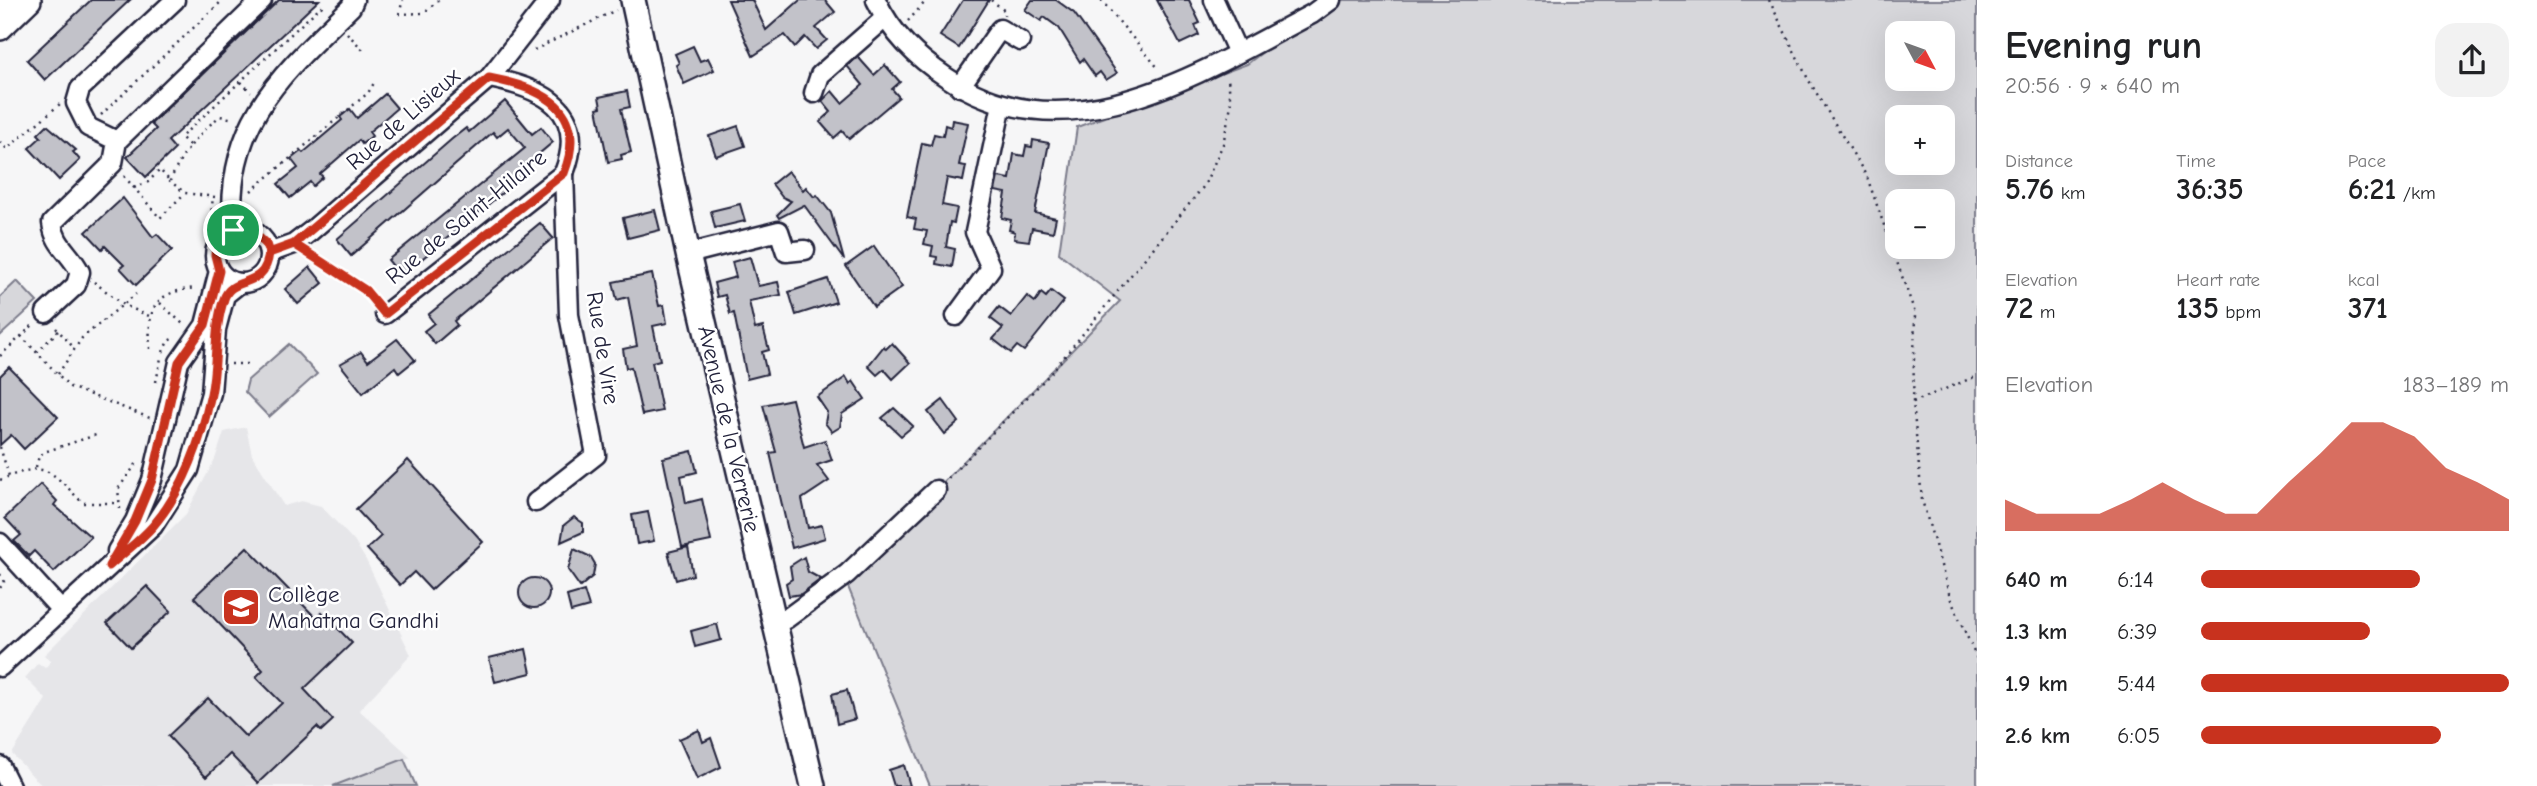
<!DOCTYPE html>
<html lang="en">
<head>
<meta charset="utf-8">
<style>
	body { margin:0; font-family:"Comic Neue",sans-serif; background:#f2f2f2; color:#202124; height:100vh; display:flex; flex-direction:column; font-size:26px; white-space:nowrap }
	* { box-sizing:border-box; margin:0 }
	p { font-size:23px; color:#757577 }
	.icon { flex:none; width:38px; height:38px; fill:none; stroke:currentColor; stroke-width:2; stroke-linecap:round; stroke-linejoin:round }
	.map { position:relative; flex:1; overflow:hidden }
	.sheet { display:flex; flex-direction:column; background:#fff; width:560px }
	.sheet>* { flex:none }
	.needle { width:46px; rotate:131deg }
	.fabs { position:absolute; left:1885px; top:21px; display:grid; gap:14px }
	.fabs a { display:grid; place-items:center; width:70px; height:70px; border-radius:14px; background:#fff; box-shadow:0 7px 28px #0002; font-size:35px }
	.pin { position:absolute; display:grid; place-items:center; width:60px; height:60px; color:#fff; margin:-30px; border:4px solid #fff; border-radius:50%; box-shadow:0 2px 7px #0007 }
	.round { display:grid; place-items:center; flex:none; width:74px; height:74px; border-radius:21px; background:#f2f2f2 }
	.headline { display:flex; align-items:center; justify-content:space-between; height:119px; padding:0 28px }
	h1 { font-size:38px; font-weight:700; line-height:52px }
	.metrics { display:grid; grid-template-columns:repeat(3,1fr); gap:10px; height:119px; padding:7px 28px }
	.metrics div { display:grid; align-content:center }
	.metrics b { font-size:30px; font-weight:700 }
	.metrics small { font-size:19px; font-weight:400 }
	.metrics p { font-size:19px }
	.chart { height:196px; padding:14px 28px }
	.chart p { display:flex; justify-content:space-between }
	.chart svg { width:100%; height:126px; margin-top:7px; fill:#c8321e; opacity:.7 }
	ul { padding:0 28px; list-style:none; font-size:23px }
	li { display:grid; grid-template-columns:112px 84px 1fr; align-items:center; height:52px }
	li i { height:18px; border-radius:9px; background:#c8321e }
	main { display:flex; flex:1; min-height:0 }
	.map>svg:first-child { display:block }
	.built { fill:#e6e6e9 }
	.green { fill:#d7d7db; stroke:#7c7c8b; stroke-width:2; fill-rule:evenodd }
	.building { fill:#c2c2c9; stroke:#22223b; stroke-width:2 }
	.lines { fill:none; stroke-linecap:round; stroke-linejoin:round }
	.minor-casing { stroke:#22223b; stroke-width:23 }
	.major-casing { stroke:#22223b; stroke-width:28 }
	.path { stroke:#22223b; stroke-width:2.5; stroke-dasharray:2 5; stroke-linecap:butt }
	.minor { stroke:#fff; stroke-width:18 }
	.major { stroke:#fff; stroke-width:23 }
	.route-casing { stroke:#fff; stroke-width:14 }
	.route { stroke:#c8321e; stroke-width:9 }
	.labels { text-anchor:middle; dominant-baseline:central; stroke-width:5; stroke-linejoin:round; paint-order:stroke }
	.street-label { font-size:23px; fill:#22223b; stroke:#fff }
	.poi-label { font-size:23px; fill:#22223b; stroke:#fff; text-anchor:start }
</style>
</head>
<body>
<main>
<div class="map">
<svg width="1977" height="786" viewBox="0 0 1977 786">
	<rect width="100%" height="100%" fill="#f6f6f7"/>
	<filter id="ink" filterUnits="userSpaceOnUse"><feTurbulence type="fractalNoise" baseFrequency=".0143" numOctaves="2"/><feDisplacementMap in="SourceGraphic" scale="14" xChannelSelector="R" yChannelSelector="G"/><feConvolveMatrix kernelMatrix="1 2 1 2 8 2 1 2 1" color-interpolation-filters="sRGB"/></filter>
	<g filter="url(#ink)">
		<!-- built -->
		<polygon class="built" points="246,427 252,455 284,506 301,501 321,506 354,541 366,560 411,655 359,710 411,757 333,786 42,786 12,754 46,699 25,678 38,663 45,668 51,661 44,655 186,514 215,459 224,432"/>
		<!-- green -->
		<g class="green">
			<path d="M1331,0H1977V786H930L846,582L1120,301L1059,253L1077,127L1247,64ZM1897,33H1942V79H1897ZM1897,117H1942V163H1897ZM1897,201H1942V247H1897Z"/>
			<polygon points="17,281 37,302 0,336 0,297"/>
			<polygon points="289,344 317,374 269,417 245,392 248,380"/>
			<polygon points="404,759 416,786 333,786"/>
		</g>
		<!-- building -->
		<g class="building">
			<polygon points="91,0 130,0 45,80 27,60"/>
			<polygon points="279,0 319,0 168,141 175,149 146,177 127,157 156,129 151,124"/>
			<polygon points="728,0 752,0 766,30 800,0 825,0 835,12 816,28 827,40 816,49 805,37 795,47 785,35 753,56"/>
			<polygon points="963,0 989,0 959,48 940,36"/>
			<polygon points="1032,0 1056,0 1074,13 1117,73 1106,80 1100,72 1095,76 1083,59 1080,62 1059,28 1044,17 1041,21 1025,10"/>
			<polygon points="1157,0 1189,0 1200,23 1195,25 1199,35 1180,44"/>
			<polygon points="693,46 700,61 708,58 714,70 684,84 676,65 679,63 675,54"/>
			<polygon points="858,57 874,75 885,65 900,82 892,89 899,97 849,139 842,131 834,138 820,122 831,112 822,101 832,91 842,103 863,85 847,66"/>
			<polygon points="627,91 630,107 621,109 631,152 621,155 622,159 608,162 597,108 601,107 599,97"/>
			<polygon points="385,94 397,108 369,132 372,136 362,144 359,140 320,174 323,177 313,186 310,182 290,198 278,184 298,168 291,159 301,151 303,153 342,120 340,117 350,109 357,118"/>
			<polygon points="505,101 532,134 541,127 553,142 520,170 524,175 401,276 388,260 525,148 508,128 497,137 493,132 351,256 337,239 452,139 466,128 469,132"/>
			<polygon points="952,120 968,123 959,165 966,166 963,181 947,178 942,205 957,208 954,223 950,222 946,247 955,249 952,267 936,264 937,257 931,256 933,246 924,244 927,231 914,229 916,219 907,217 922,143 931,145 934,134 943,136 945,125 951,127"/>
			<polygon points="47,125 76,150 73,152 80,160 59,180 29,148 41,137 38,134"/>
			<polygon points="738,126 745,146 716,156 709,136"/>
			<polygon points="1033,140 1049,143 1035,213 1056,218 1053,232 1032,228 1029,241 1014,239 1015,232 1009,230 1011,220 1002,218 1006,193 995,191 998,177 1010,179 1014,154 1024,156 1026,146 1032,147"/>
			<polygon points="788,171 803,190 806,187 814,197 817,195 831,213 844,260 804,205 779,218 777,215 791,201 782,197 772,184"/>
			<polygon points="123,198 153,237 157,234 172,250 136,285 120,268 124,265 105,246 102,249 86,232"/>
			<polygon points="740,204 745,221 715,228 711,211"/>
			<polygon points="655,210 660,230 628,238 623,218"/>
			<polygon points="540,223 553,238 454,321 457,325 435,344 424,331 434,323 428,315"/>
			<polygon points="874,246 902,287 874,307 846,266"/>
			<polygon points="750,257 758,286 778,282 781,295 749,301 755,329 763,327 769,350 762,352 767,374 747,379 734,313 730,314 725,295 717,297 714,283 736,277 732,262"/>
			<polygon points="310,267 323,283 298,304 285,289"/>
			<polygon points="652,274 659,306 664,305 667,323 653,326 660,360 652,362 662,411 642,415 631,367 626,368 623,349 637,346 628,297 617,300 613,282"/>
			<polygon points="828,279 836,302 796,315 789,292"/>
			<polygon points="1051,291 1064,301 1024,351 1017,346 1011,353 993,339 1003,328 990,318 999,307 1011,316 1027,296 1035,302 1041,293 1046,297"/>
			<polygon points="397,339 415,360 399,373 395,367 363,393 340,364 361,352 368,361"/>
			<polygon points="892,343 910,363 893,379 884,369 877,375 868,366 884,346 886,349"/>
			<polygon points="9,367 58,417 24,449 11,435 0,445 0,376"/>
			<polygon points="846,377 850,384 853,381 865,399 842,414 840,427 832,432 825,423 827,412 817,397"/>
			<polygon points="792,399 804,447 825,440 832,460 817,465 829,481 802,499 808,528 822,525 825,538 792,548 770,453 776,452 763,405"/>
			<polygon points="943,400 959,422 945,434 928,412"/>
			<polygon points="894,408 913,426 901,436 882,418"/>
			<polygon points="692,451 697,472 681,476 686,503 702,499 711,541 682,547 663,458"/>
			<polygon points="408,460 483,542 431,590 414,572 400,585 367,549 381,536 356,509"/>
			<polygon points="41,484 57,501 54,505 91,537 54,572 34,551 29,556 14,541 21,535 5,518"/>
			<polygon points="648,512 654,541 637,544 632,515"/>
			<polygon points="574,517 583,523 583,532 561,542 564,525"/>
			<polygon points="247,547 316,618 322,612 352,643 304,689 333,720 321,731 317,727 258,783 230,754 206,777 168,736 208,698 246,737 282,703 256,677 263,670 194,597"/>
			<polygon points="688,547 693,575 676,580 668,552"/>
			<polygon points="574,549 591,557 595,564 593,576 580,587 568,570"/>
			<polygon points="804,557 808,572 821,579 801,594 789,596 786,583 792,579 790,566"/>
			<circle cx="534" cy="593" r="15"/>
			<polygon points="147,586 171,611 131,648 107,623"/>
			<polygon points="584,591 589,607 571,612 567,596"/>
			<polygon points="717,624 721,640 695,647 691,631"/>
			<polygon points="526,649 531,673 495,682 489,658"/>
			<polygon points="847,690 855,719 837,724 832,694"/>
			<polygon points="699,730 703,742 711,738 721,767 697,779 679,739"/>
			<polygon points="904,765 910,786 894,786 889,770"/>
		</g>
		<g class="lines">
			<defs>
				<g id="minor">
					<path d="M876,0C892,34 916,57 946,77C1068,160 1201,72 1312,14L1331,0"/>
					<polyline points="1214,0 1238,53"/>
					<polyline points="960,87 1000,29 1020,41"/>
					<polyline points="814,93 820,75 885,18"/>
					<polyline points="117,141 88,127 76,103 80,89 175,0"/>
					<circle cx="242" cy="256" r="27"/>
					<path d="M233,230C224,123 281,75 351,7L354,0"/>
					<polyline points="269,253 294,244 311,231 489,78 550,0"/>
					<polyline points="688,254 779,231 786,252 805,250"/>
					<path d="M46,313L76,285L80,272C70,252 55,246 52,223L113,163L117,141L262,0"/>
					<path d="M385,314L564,173C589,109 542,88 489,78"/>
					<polyline points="956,316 991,268 975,232 1002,104"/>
					<polyline points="536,502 596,455 569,315 564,173"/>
					<polyline points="0,543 60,609"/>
					<polyline points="117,551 135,521 152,480 179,362 205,325 219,271"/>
					<polyline points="775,622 786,619 847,574 936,490"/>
					<polyline points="0,667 153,526 189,470 211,393 216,329 225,295 240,283"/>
					<polyline points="0,766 10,786"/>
				</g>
				<g id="major">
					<polyline points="633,0 688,254 813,786"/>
					<polyline points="0,4 5,0"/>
					<polyline points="0,28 29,0"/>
				</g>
			</defs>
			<!-- minor casing -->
			<use href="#minor" class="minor-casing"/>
			<!-- major casing -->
			<use href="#major" class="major-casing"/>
			<!-- path -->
			<g class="path">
				<polyline points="991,0 1005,11 1004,15"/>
				<polyline points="1101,0 1159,69"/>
				<polyline points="1769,0 1808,79 1867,177 1915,313 1913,402 1922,500 1951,600 1977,659"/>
				<polyline points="399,14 423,13 439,0"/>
				<polyline points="399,14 403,0"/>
				<polyline points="908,21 927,0"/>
				<polyline points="347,33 364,51"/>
				<polyline points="534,50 616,10"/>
				<polyline points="241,82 251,92"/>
				<polyline points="101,115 223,0"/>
				<polyline points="0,142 7,149 60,104"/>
				<polyline points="189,145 181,137 321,6 325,11"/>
				<polyline points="124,176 160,218 185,193"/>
				<polyline points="134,188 148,182 160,170 169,180"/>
				<polyline points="251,191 368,93 374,83"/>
				<path d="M215,197L185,193L170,181C182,154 197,135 220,116L234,119"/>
				<polyline points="308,254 365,290 373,300"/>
				<polyline points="206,259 213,197"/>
				<polyline points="94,282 124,305 149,316"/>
				<polyline points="160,303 184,325"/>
				<polyline points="56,328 74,348"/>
				<polyline points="21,336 70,387 150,418"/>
				<path d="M150,349C148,310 151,293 195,288"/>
				<polyline points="37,352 58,331"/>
				<polyline points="163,352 168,341 174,338"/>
				<polyline points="0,356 33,325"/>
				<polyline points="231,364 247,364"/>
				<polyline points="58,374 82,338 136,294"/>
				<polyline points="156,382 161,358"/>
				<polyline points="1913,402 1977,376"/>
				<polyline points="0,447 9,476"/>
				<polyline points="36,467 39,456 44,452 99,434"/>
				<polyline points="948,478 1050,374 1204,186 1223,144 1231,105 1228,79"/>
				<path d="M0,480C48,460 48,469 83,503H117"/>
				<polyline points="120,509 118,489 137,463"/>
				<polyline points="0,574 4,582 0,588"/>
			</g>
			<!-- minor -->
			<use href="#minor" class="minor"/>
			<!-- major -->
			<use href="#major" class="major"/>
		</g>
	</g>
	<g class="lines" filter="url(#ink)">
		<defs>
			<path id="route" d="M233,230L220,240L216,247L215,255L219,271L205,325L179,362L152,480L135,521L109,566C123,553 140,541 153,526C184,490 201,441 211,394C218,362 213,330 224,299C232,274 265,291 269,253L294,244L365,290L385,314L564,173C589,109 543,88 489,78L294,244L269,253L266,244L252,231L233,230"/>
		</defs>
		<!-- route casing -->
		<use href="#route" class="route-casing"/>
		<!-- route -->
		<use href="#route" class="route"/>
	</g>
	<!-- icons -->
	<defs>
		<symbol id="school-square" viewBox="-11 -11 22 22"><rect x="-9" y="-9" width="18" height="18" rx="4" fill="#c8321e" stroke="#fff"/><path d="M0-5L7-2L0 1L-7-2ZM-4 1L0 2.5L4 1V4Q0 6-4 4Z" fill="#fff"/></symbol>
	</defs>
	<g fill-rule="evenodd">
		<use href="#school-square" x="219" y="585" width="44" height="44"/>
	</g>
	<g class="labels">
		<!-- street labels -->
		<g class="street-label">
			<text transform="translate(403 119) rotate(-41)">Rue de Lisieux</text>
			<text transform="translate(466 217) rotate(-39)">Rue de Saint-Hilaire</text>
			<text transform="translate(603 348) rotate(81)">Rue de Vire</text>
			<text transform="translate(729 429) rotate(77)">Avenue de la Verrerie</text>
		</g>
		<!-- poi labels -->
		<g class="poi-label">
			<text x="268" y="594">Collège<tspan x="268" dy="26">Mahatma Gandhi</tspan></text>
		</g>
	</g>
</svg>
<div class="fabs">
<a><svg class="needle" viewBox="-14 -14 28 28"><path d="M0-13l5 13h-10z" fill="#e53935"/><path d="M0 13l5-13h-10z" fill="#757577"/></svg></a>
<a>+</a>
<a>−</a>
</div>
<div class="pin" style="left:233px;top:230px;background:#1e9e55"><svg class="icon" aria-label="arrive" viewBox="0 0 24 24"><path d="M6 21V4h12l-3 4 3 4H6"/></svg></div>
</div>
<section class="sheet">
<div class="headline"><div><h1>Evening run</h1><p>20:56 · 9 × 640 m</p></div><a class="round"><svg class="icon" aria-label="share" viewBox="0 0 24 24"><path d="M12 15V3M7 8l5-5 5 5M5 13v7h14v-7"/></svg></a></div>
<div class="metrics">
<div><p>Distance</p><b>5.76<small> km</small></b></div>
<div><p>Time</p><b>36:35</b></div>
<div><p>Pace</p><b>6:21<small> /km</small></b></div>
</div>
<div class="metrics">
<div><p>Elevation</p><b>72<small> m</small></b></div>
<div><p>Heart rate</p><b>135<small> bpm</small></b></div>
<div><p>kcal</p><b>371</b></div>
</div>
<div class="chart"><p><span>Elevation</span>183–189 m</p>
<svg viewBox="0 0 160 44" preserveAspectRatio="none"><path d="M0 44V33L10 38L20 38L30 38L40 33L50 27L60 33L70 38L80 38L90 27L100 17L110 6L120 6L130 11L140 22L150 27L160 33V44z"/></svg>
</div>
<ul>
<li><b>640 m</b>6:14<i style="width:71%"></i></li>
<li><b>1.3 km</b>6:39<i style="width:55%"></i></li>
<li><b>1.9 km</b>5:44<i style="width:100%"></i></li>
<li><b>2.6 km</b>6:05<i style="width:78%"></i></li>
</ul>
</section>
</main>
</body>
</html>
